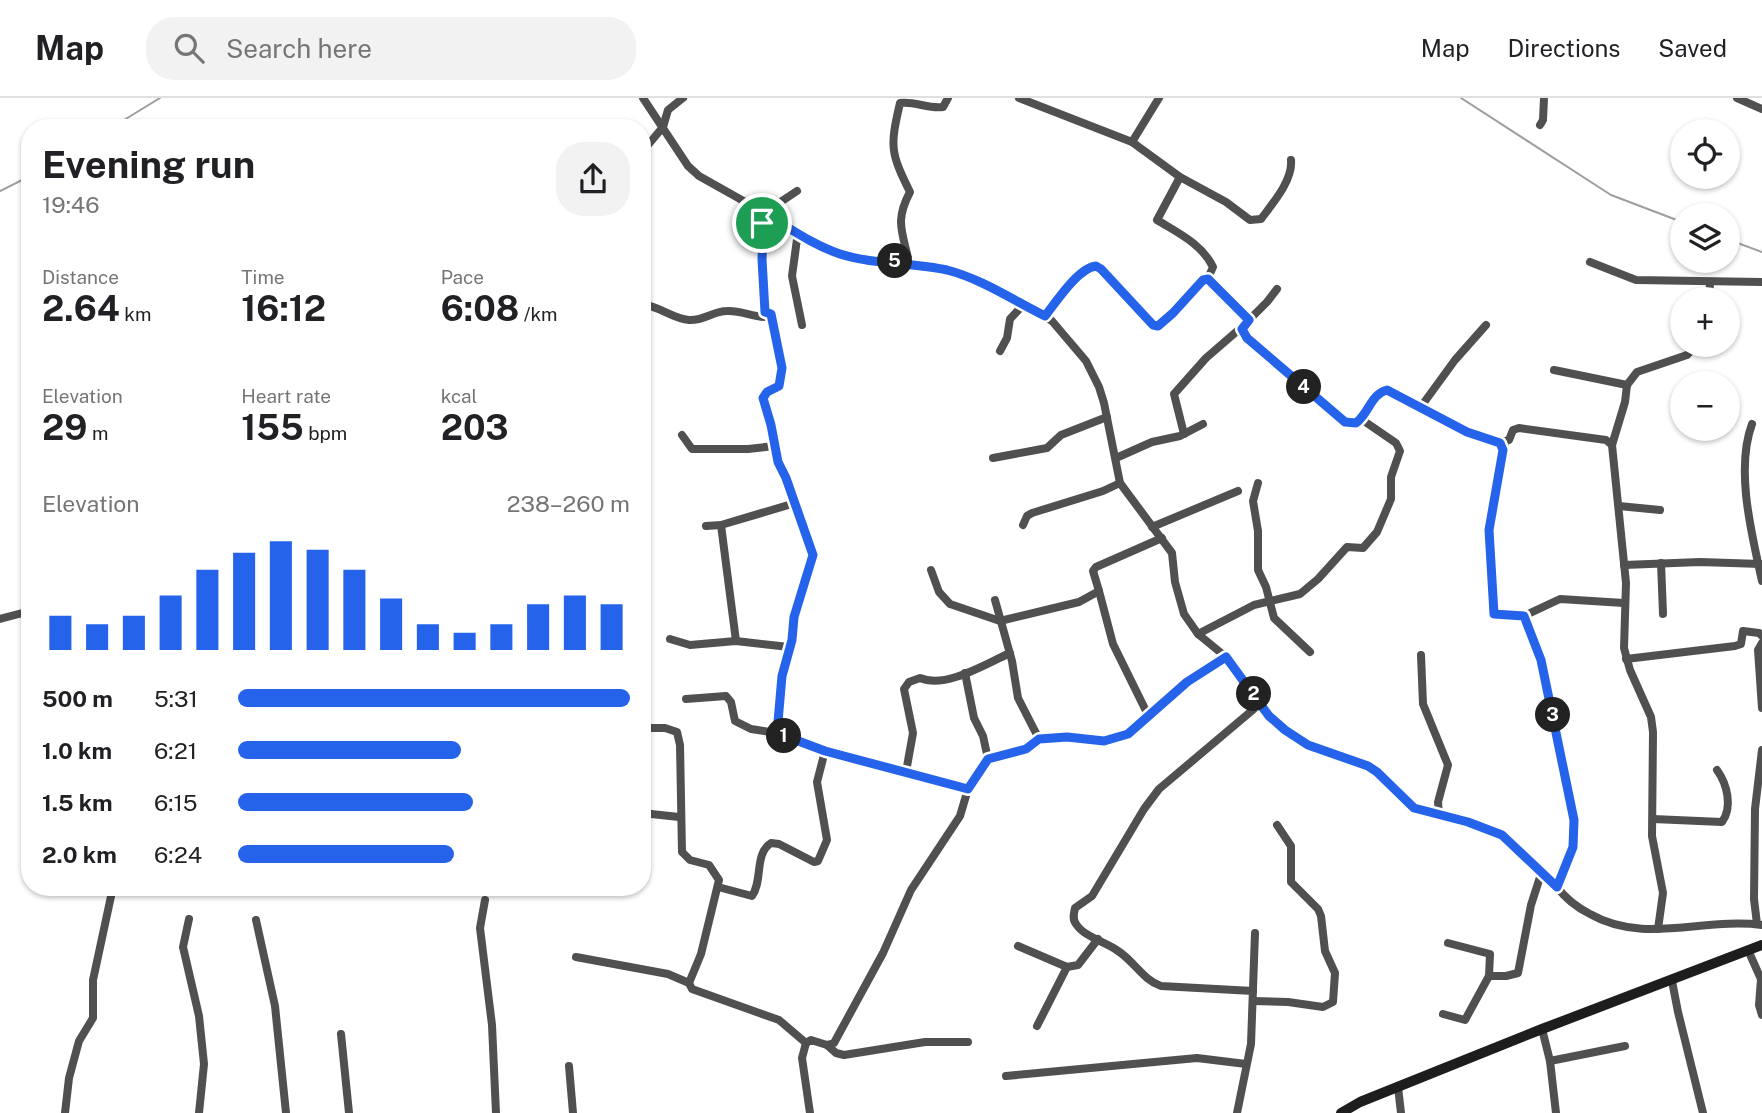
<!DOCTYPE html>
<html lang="en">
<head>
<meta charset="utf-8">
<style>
	body { margin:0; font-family:"Public Sans",sans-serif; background:#f2f2f2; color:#202124; height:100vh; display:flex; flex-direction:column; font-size:26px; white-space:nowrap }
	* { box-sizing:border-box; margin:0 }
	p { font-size:23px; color:#757577 }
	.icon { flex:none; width:38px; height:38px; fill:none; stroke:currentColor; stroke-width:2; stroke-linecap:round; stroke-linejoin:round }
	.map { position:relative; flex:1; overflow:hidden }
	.sheet { position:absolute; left:21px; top:21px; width:630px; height:777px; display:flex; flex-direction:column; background:#fff; border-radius:28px; box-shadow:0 2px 5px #0004 }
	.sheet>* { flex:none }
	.fabs { position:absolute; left:1670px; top:21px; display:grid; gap:14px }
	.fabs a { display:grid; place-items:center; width:70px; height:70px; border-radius:50%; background:#fff; box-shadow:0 2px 5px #0004; font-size:35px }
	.pin { position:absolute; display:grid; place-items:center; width:60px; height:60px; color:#fff; margin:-30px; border:4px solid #fff; border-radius:50%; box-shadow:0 2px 7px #0007 }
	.km { position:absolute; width:35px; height:35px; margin:-18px; border-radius:50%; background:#222; color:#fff; font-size:19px; line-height:35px; text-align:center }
	.round { display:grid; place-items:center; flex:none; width:74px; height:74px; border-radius:28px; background:#f2f2f2 }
	.head { display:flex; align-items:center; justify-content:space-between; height:119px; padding:0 21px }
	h1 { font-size:38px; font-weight:700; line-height:52px }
	.stats { display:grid; grid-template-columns:repeat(3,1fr); gap:10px; height:119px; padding:7px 21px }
	.stats div { display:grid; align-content:center }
	.stats b { font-size:35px; font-weight:700 }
	.stats small { font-size:19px; font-weight:400 }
	.stats p { font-size:19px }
	.chart { height:196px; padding:14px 21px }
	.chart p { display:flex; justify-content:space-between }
	.chart svg { width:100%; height:126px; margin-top:7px; stroke:#2563eb; stroke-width:6 }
	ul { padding:0 21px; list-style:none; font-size:23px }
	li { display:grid; grid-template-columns:112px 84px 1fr; align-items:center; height:52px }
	li i { height:18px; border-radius:9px; background:#2563eb }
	header { display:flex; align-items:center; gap:42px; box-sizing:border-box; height:98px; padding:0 35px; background:#fff; border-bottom:2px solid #e0e0e0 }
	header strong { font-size:33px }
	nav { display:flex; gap:38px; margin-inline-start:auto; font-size:24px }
	.search { width:490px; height:63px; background:#f2f2f2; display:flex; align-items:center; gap:18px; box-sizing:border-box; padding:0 24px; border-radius:28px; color:#757577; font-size:26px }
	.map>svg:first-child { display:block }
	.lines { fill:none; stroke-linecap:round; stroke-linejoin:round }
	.stream { stroke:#9e9e9e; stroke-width:2 }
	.street { stroke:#505050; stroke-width:8 }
	.secondary { stroke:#1d1d1d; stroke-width:10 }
	.route-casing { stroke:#fff; stroke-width:14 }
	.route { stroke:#2563eb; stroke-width:9 }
</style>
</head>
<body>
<header>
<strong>Map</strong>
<div class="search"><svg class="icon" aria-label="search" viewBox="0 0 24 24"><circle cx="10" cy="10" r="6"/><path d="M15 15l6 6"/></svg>Search here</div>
<nav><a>Map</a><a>Directions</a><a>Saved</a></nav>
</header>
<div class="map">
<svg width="1762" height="1015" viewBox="0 0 1762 1015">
	<rect width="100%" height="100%" fill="#fff"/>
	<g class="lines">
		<!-- stream -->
		<g class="stream">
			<polyline points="1461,0 1611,97 1682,124"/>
			<polyline points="111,30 160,0"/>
			<polyline points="0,93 30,78"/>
			<polyline points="1727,141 1762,154"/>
		</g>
		<!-- street -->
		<g class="street">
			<path d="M643,0L688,68L699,78L838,156L857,160L909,165L949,173L1007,196L1052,223L1086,263L1099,289L1104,305L1120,385L1172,455L1175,484L1184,516L1198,536L1226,559L1269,618L1285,632L1308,647L1356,663L1377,674L1414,710L1468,724L1502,737L1557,789C1566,801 1576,809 1590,816C1644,847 1704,819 1762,827"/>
			<path d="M1019,0L1132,44L1180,79L1226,104L1250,122L1261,121C1273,105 1293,82 1291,62"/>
			<polyline points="1737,0 1762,11"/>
			<polyline points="1540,27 1543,22 1544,0"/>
			<polyline points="1132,44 1159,0"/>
			<polyline points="642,54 663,29 668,12 683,0"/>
			<path d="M1180,79L1157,122C1178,135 1202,146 1213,169L1209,178L1210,183"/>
			<polyline points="798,134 792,178 802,227"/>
			<polyline points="1590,164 1636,182 1762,184"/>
			<path d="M909,165C903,134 894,124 910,94C890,54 890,48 900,5C915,3 928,11 943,9L948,0"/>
			<path d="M1277,191L1267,204L1243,228L1244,236L1348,326H1353C1368,318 1370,296 1387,292C1414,303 1482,353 1509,342L1513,332L1519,330L1606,342L1612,347"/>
			<polyline points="1709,201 1710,185"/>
			<path d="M642,206C659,208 673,221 689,222C704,223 713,213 727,213C740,212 752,219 765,219V214L771,216L782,270L779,288L767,294L763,300L771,327L778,364L787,380L813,457L794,519L791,542L782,578L777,635"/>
			<polyline points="765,214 762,161 764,115 797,93"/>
			<path d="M1045,218C1056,203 1078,171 1096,168L1153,227L1158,228L1163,225L1203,182L1208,181L1249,222"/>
			<polyline points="1000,253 1007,240 1010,221 1024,206"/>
			<polyline points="1554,272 1627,287"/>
			<polyline points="1420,310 1455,262 1486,227"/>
			<path d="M1752,326C1735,372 1752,437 1762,483"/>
			<polyline points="1184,336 1174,296 1206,260 1243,228"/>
			<polyline points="682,337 692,351 748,351 774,348"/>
			<polyline points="1505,344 1489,432 1494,516 1524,518 1560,501 1624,505"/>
			<polyline points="993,360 1047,350 1061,337 1107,319"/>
			<polyline points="1116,360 1152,344 1180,338 1203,326"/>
			<polyline points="1258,385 1253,403 1258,433 1258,472 1266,489 1274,520 1310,554"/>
			<polyline points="1619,408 1660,412"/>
			<polyline points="721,427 736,543"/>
			<polyline points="1023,427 1027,418 1032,415 1103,393 1120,385"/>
			<polyline points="706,428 721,427 795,405"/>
			<polyline points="1152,429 1238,393"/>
			<polyline points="1661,465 1663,516"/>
			<polyline points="1624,467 1700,464 1761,466"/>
			<polyline points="931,472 939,494 950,506 1000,523 1079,504 1099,493 1113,546 1149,619"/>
			<polyline points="1099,493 1093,473 1096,469 1162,440"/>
			<polyline points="995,502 1012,563 1018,600 1039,641 1067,639 1104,643 1128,636 1187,584 1226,559"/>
			<polyline points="1524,518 1541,562 1574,722 1573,749 1557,789"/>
			<polyline points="0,521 30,513"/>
			<polyline points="1198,536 1254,507 1300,496 1318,481 1347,449 1363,450 1377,434 1391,401 1391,379 1400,353 1396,345 1361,321"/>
			<polyline points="670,541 690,547 736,543 789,549"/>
			<polyline points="1762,545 1758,552 1762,610"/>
			<polyline points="1421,557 1423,606 1448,667 1438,704 1439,716"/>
			<polyline points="1626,561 1735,548 1741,546 1743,533 1759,535 1762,538"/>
			<polyline points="965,575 974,620 983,638 988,661"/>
			<polyline points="686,601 726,598 731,604 735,623 751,631 777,635 825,653 968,691"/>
			<polyline points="642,630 665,630 677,634 680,647 682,754 690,762 709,767 719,782 701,856 689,885 692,891 779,922 806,945"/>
			<path d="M906,674L913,635L904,591L909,584L920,580C946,591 985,566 1010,555"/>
			<polyline points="642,715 679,719"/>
			<path d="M1653,721L1722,724C1733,709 1727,686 1717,672"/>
			<path d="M718,789L752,798C763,783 754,756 771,745L779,746L814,764L818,763L827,742L817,684L825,653"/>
			<polyline points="485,802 480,830 492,927 496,1015"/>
			<polyline points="189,821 183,849 199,918 204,966 199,1015"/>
			<polyline points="256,822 275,908 286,1015"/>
			<polyline points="1757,826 1754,801 1755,711 1762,652"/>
			<polyline points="1658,831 1663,795 1652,738 1653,634 1651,619 1630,572 1624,550 1626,485 1612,347 1625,304 1627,287 1637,274 1687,257 1696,247"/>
			<polyline points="1448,845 1490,856 1489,878"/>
			<polyline points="1018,848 1067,869 1078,867 1098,841"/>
			<polyline points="1748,852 1761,881 1759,907 1762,917"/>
			<polyline points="576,859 668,876 689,885"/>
			<polyline points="1672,883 1678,914 1703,1015"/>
			<path d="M1253,893L1161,888C1143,882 1134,863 1118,853C1106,844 1084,839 1076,826C1072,821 1074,815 1075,810L1092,798L1144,711L1159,691L1261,605"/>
			<polyline points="1253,903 1288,904 1323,909 1333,904 1335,875 1325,853 1321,818 1318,811 1291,784 1291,748 1277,727"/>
			<polyline points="1443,916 1465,922 1489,878 1506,878 1518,875 1531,807 1541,776"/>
			<polyline points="1037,928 1067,869"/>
			<polyline points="1542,931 1550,963 1556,1015"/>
			<polyline points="341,936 349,1015"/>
			<polyline points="806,945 811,942 827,947 834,945 883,855 911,792 960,718 968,691 984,666 995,658 1026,651 1039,641"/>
			<polyline points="806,945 802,960 810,1015"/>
			<polyline points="827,947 836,955 844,957 925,944 968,944"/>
			<polyline points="1550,963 1625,948"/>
			<polyline points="569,968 573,1015"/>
			<polyline points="1006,978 1197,960 1246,966"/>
			<polyline points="1398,989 1401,1015"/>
			<polyline points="65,1015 69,980 79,943 93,920 93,882 113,789"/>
			<polyline points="1237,1015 1251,946 1255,835"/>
		</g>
		<!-- secondary -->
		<polyline class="secondary" points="1341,1015 1360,1004 1542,931 1762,847"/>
	</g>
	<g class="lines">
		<defs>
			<path id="route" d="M764,115C788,129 813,147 840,156C874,167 912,164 947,172C982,181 1013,202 1045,218C1056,204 1078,170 1096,168L1101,171L1153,227L1158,228L1173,215L1203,182L1208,181L1249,222L1242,231L1247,240L1345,324L1356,325C1369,315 1371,296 1387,292L1467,334L1500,345L1503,352L1489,432L1494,516L1524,518L1541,562L1574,722L1573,749L1557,789L1502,737L1468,724L1414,710L1377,674L1368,668L1308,647L1285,632L1269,618L1226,559L1187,584L1128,636L1104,643L1067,639L1039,641L1026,651L988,661L968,691L825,653L777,635L782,578L792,542L794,519L813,457L786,380L778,364L771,327L763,300L767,294L779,288L782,270L771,216L765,214L762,161Z"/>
		</defs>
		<!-- route casing -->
		<use href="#route" class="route-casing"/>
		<!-- route -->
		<use href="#route" class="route"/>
	</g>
</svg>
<div class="fabs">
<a><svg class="icon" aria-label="locate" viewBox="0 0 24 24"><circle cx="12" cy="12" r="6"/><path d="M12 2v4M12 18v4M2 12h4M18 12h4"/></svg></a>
<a><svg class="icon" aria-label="layers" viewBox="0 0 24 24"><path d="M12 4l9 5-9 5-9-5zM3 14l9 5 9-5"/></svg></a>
<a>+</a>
<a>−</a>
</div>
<div class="pin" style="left:762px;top:125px;background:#1e9e55"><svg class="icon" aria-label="arrive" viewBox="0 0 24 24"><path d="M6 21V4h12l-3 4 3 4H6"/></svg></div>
<b class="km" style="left:784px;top:638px">1</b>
<b class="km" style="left:1254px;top:596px">2</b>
<b class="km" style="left:1553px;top:617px">3</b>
<b class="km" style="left:1304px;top:289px">4</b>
<b class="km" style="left:895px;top:163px">5</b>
<section class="sheet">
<div class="head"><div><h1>Evening run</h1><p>19:46</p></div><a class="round"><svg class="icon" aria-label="share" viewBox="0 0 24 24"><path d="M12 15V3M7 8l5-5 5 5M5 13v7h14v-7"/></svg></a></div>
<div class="stats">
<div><p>Distance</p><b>2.64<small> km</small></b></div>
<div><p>Time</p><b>16:12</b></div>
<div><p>Pace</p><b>6:08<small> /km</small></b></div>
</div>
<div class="stats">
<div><p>Elevation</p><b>29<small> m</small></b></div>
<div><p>Heart rate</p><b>155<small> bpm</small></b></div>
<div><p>kcal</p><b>203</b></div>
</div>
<div class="chart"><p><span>Elevation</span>238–260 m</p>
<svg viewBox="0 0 160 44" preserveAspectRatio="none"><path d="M5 44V32M15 44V35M25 44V32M35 44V25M45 44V16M55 44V10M65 44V6M75 44V9M85 44V16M95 44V26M105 44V35M115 44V38M125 44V35M135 44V28M145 44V25M155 44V28"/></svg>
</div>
<ul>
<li><b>500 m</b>5:31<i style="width:100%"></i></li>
<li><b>1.0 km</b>6:21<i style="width:57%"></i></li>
<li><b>1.5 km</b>6:15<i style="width:60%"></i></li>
<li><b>2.0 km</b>6:24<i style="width:55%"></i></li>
</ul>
</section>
</div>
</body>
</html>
